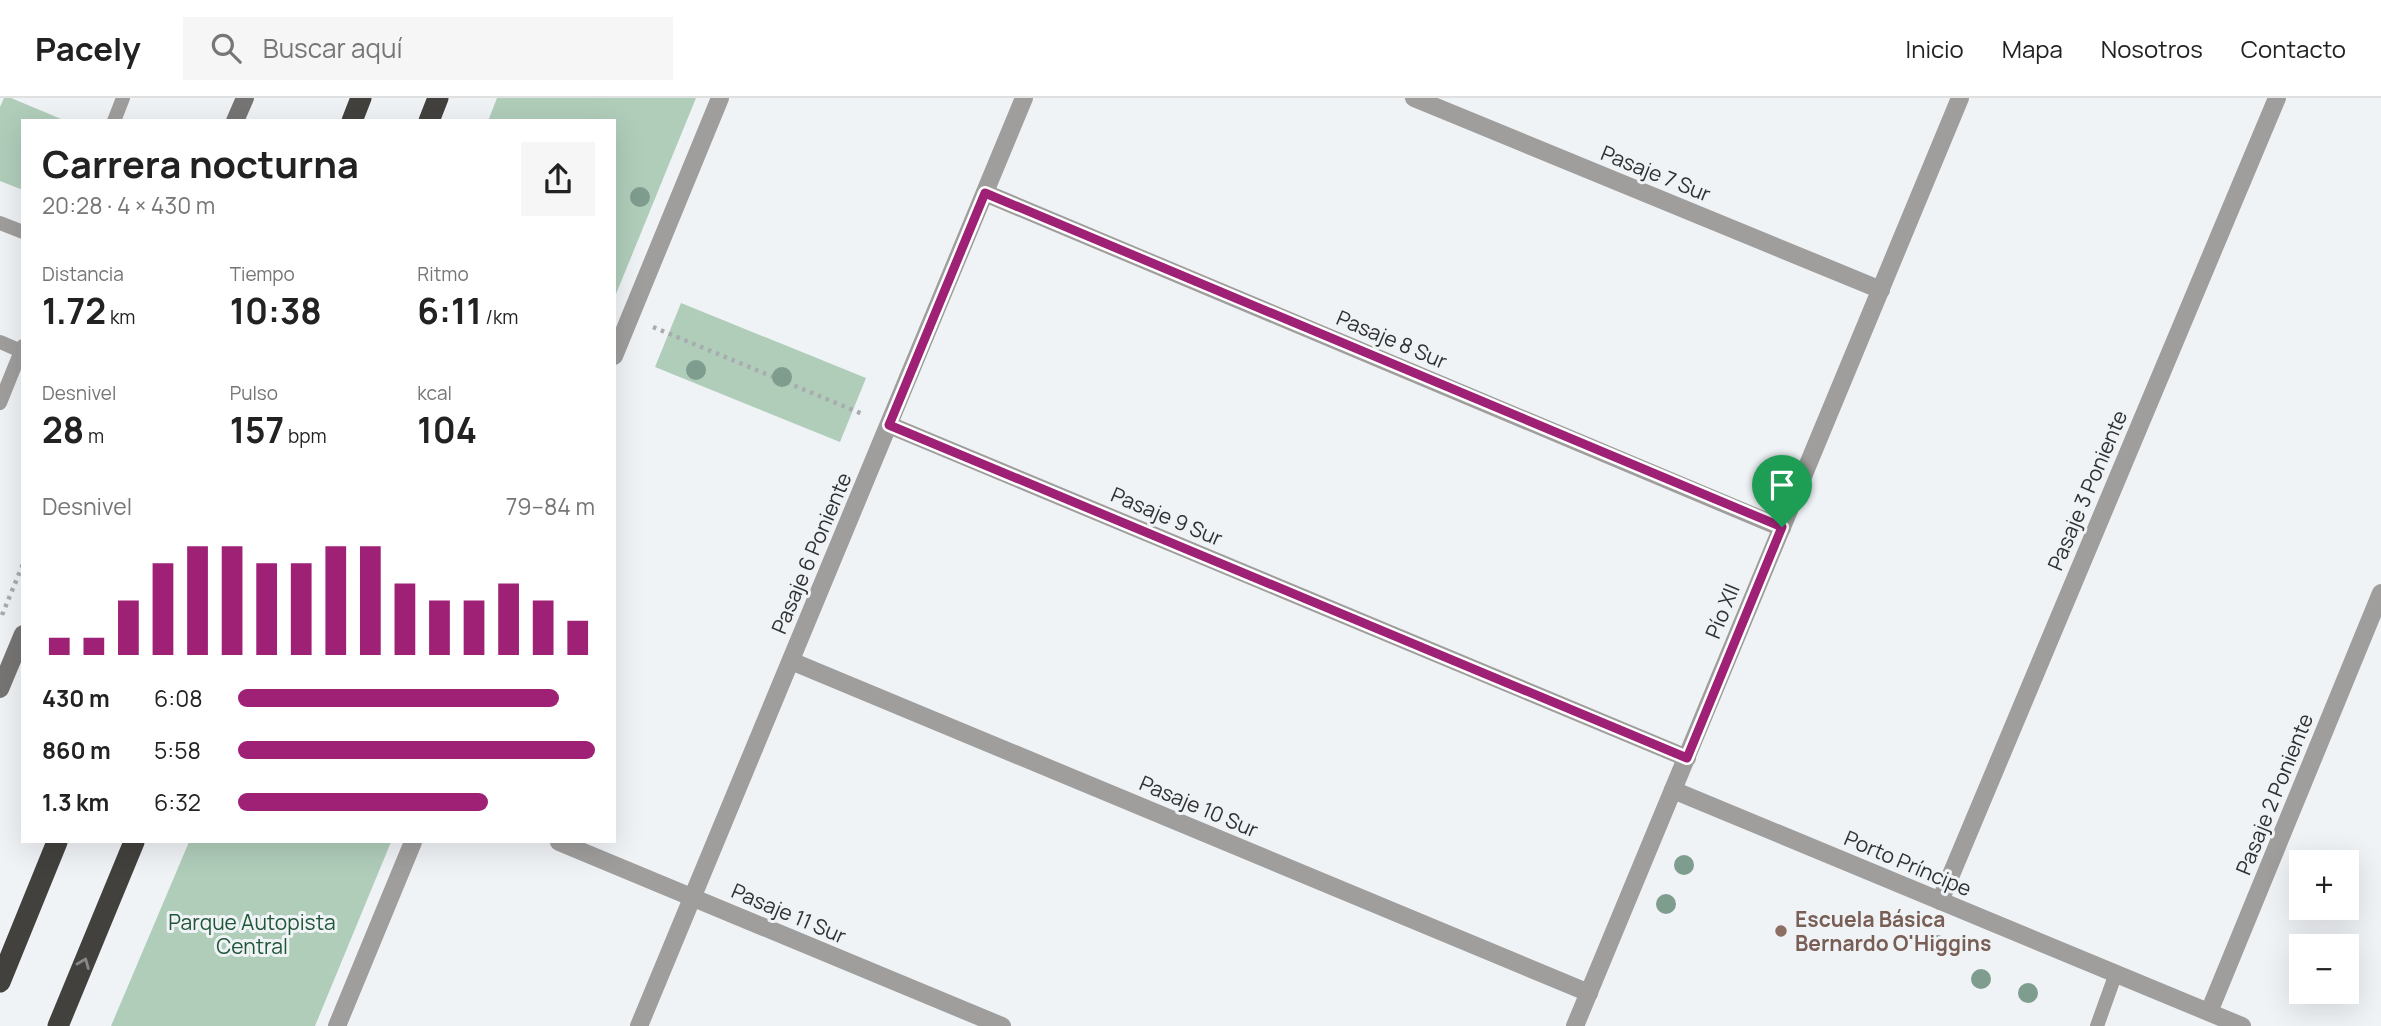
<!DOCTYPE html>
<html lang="es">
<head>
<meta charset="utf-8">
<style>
	body { margin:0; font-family:Manrope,sans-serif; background:#f6f6f6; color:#222; height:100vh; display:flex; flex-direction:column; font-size:26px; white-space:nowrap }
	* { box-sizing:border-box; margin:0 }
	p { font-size:23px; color:#767676 }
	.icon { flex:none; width:38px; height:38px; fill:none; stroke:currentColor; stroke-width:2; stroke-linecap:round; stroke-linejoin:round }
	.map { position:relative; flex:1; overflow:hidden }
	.sheet { position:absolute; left:21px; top:21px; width:595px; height:724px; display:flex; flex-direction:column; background:#fff; border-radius:0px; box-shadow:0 7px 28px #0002 }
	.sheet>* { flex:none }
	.buttons { position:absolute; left:2289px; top:752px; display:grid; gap:14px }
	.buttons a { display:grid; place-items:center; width:70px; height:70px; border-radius:0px; background:#fff; box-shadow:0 7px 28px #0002; font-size:35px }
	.pin { position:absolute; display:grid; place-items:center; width:60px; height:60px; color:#fff; margin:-72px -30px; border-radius:50% 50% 50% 0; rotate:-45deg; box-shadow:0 0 7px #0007 }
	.pin .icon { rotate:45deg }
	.round { display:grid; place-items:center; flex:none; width:74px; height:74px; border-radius:0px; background:#f6f6f6 }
	.head { display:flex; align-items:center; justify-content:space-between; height:119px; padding:0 21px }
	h1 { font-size:38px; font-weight:700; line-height:52px }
	.metrics { display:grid; grid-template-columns:repeat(3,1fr); gap:10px; height:119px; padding:7px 21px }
	.metrics div { display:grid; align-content:center }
	.metrics b { font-size:35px; font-weight:700 }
	.metrics small { font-size:19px; font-weight:400 }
	.metrics p { font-size:19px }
	.chart { height:196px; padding:14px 21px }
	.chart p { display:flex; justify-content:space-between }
	.chart svg { width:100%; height:126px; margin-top:7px; stroke:#9e2175; stroke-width:6 }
	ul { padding:0 21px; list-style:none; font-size:23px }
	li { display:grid; grid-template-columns:112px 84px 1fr; align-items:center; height:52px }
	li i { height:18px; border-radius:9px; background:#9e2175 }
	header { display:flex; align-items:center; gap:42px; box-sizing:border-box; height:98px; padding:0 35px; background:#fff; border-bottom:2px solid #e0e0e0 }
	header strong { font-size:33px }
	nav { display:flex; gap:38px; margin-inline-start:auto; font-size:24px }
	.search { width:490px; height:63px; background:#f6f6f6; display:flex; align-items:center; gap:18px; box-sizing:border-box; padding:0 24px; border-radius:0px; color:#767676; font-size:26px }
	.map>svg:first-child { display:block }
	.green { fill:#b0cdba }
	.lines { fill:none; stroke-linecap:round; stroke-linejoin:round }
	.path { stroke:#a9acae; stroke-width:4.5; stroke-dasharray:3.5 5; stroke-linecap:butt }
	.service { stroke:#9f9e9c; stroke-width:14 }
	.minor { stroke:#9f9e9c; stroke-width:18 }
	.tertiary { stroke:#9f9e9c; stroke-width:18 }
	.secondary { stroke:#767573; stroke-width:18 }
	.motorway { stroke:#43413e; stroke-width:21 }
	.tree { fill:#7e9d8e }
	.oneway { stroke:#888 }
	.route-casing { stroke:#fff; stroke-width:14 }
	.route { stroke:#9e2175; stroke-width:9 }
	.education-dot { fill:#8d6e63; stroke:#f0f3f6; stroke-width:2.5 }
	.labels { text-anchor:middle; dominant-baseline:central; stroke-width:6; stroke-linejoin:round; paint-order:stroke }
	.street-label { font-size:21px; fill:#303132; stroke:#f0f3f6 }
	.education-label { font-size:21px; font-weight:bold; fill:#785e54; stroke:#f0f3f6; text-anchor:start }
	.park-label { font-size:21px; fill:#205638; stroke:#f0f3f6 }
</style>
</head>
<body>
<header>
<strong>Pacely</strong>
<div class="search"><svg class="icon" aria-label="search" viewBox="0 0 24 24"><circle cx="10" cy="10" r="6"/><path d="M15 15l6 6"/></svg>Buscar aquí</div>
<nav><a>Inicio</a><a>Mapa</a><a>Nosotros</a><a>Contacto</a></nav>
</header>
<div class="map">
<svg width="2381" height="928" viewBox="0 0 2381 928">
	<rect width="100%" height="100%" fill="#f0f3f6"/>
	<!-- green -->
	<g class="green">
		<polygon points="4,0 11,0 66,23 23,23 23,92 0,83 0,9"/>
		<polygon points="497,0 696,0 614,201 614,23 488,23"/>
		<polygon points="681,205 866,280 840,344 655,269"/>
		<polygon points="189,744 391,744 315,928 111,928"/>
	</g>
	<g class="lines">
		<!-- path -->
		<g class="path">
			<polyline points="653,229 865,317"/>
			<polyline points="2,517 23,466"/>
		</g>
		<!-- service -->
		<g class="service">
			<polyline points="114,23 123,0"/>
			<polyline points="0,125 23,134"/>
			<polyline points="0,244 21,253"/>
			<polyline points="0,305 23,248"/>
			<polyline points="2097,928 2116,875"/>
		</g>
		<!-- minor -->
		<g class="minor">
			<polyline points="1414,0 1881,192"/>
			<polyline points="985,95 1782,430"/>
			<polyline points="889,327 1687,660"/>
			<polyline points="791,563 1589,895"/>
			<polyline points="1673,692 2242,928"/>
			<polyline points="559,744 1002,928"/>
			<polyline points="1940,803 2277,0"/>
			<polyline points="2209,914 2381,495"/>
			<polyline points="639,928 1024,0"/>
			<polyline points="1575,928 1960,0"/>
		</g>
		<!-- tertiary -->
		<g class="tertiary">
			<polyline points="614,258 720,0"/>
			<polyline points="337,928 413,744"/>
		</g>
		<!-- secondary -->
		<g class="secondary">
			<polyline points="235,23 245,0"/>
			<polyline points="0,591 23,536"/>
		</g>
		<!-- motorway -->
		<g class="motorway">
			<polyline points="352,23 361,0"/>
			<polyline points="429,23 438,0"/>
			<polyline points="0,884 57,744"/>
			<polyline points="58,928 134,744"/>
		</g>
	</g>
	<!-- trees -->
	<g class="tree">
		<circle cx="640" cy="99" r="10"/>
		<circle cx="696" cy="272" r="10"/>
		<circle cx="782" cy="279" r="10"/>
		<circle cx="1684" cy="767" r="10"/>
		<circle cx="1666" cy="806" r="10"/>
		<circle cx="1937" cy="847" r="10"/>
		<circle cx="1981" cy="881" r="10"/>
		<circle cx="2028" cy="895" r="10"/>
	</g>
	<!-- one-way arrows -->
	<defs><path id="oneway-chevron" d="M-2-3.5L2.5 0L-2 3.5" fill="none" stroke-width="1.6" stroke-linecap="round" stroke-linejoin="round" transform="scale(1.75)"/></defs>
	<use class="oneway" href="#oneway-chevron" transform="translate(84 865) rotate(-68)"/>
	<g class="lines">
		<defs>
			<polygon id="route" points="985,95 1782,429 1687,660 889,327"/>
		</defs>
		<!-- route casing -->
		<use href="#route" class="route-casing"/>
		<!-- route -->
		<use href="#route" class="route"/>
	</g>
	<!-- markers -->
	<circle class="education-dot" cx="1781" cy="833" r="7"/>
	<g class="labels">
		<!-- street labels -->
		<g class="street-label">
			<text transform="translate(1656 75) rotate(22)">Pasaje 7 Sur</text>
			<text transform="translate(1392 241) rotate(23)">Pasaje 8 Sur</text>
			<text transform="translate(2087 392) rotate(-67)">Pasaje 3 Poniente</text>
			<text transform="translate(1167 418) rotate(23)">Pasaje 9 Sur</text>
			<text transform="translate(811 455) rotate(-67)">Pasaje 6 Poniente</text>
			<text transform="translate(1722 513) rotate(-68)">Pío XII</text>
			<text transform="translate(2274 696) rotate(-68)">Pasaje 2 Poniente</text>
			<text transform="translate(1199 708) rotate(23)">Pasaje 10 Sur</text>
			<text transform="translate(1908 765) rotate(23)">Porto Príncipe</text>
			<text transform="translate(789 815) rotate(23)">Pasaje 11 Sur</text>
		</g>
		<!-- education labels -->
		<g class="education-label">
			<text x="1795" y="821">Escuela Básica<tspan x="1795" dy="24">Bernardo O'Higgins</tspan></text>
		</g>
		<!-- park labels -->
		<g class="park-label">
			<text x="252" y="824">Parque Autopista<tspan x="252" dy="24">Central</tspan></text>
		</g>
	</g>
</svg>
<div class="buttons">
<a>+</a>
<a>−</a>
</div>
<div class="pin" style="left:1782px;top:429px;background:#1e9e55"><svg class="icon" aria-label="arrive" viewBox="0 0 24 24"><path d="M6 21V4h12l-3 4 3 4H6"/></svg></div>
<section class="sheet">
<div class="head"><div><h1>Carrera nocturna</h1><p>20:28 · 4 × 430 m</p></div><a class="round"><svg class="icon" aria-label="share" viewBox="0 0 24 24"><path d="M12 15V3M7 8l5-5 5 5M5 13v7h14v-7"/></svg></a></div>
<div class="metrics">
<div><p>Distancia</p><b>1.72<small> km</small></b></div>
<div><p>Tiempo</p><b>10:38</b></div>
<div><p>Ritmo</p><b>6:11<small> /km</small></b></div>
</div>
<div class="metrics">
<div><p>Desnivel</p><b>28<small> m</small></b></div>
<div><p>Pulso</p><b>157<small> bpm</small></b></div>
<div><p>kcal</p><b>104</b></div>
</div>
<div class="chart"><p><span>Desnivel</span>79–84 m</p>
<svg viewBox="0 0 160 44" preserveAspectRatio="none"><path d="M5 44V38M15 44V38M25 44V25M35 44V12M45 44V6M55 44V6M65 44V12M75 44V12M85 44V6M95 44V6M105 44V19M115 44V25M125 44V25M135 44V19M145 44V25M155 44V32"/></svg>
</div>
<ul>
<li><b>430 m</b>6:08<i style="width:90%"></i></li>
<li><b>860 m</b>5:58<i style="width:100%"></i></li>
<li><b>1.3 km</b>6:32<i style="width:70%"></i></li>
</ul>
</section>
</div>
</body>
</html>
